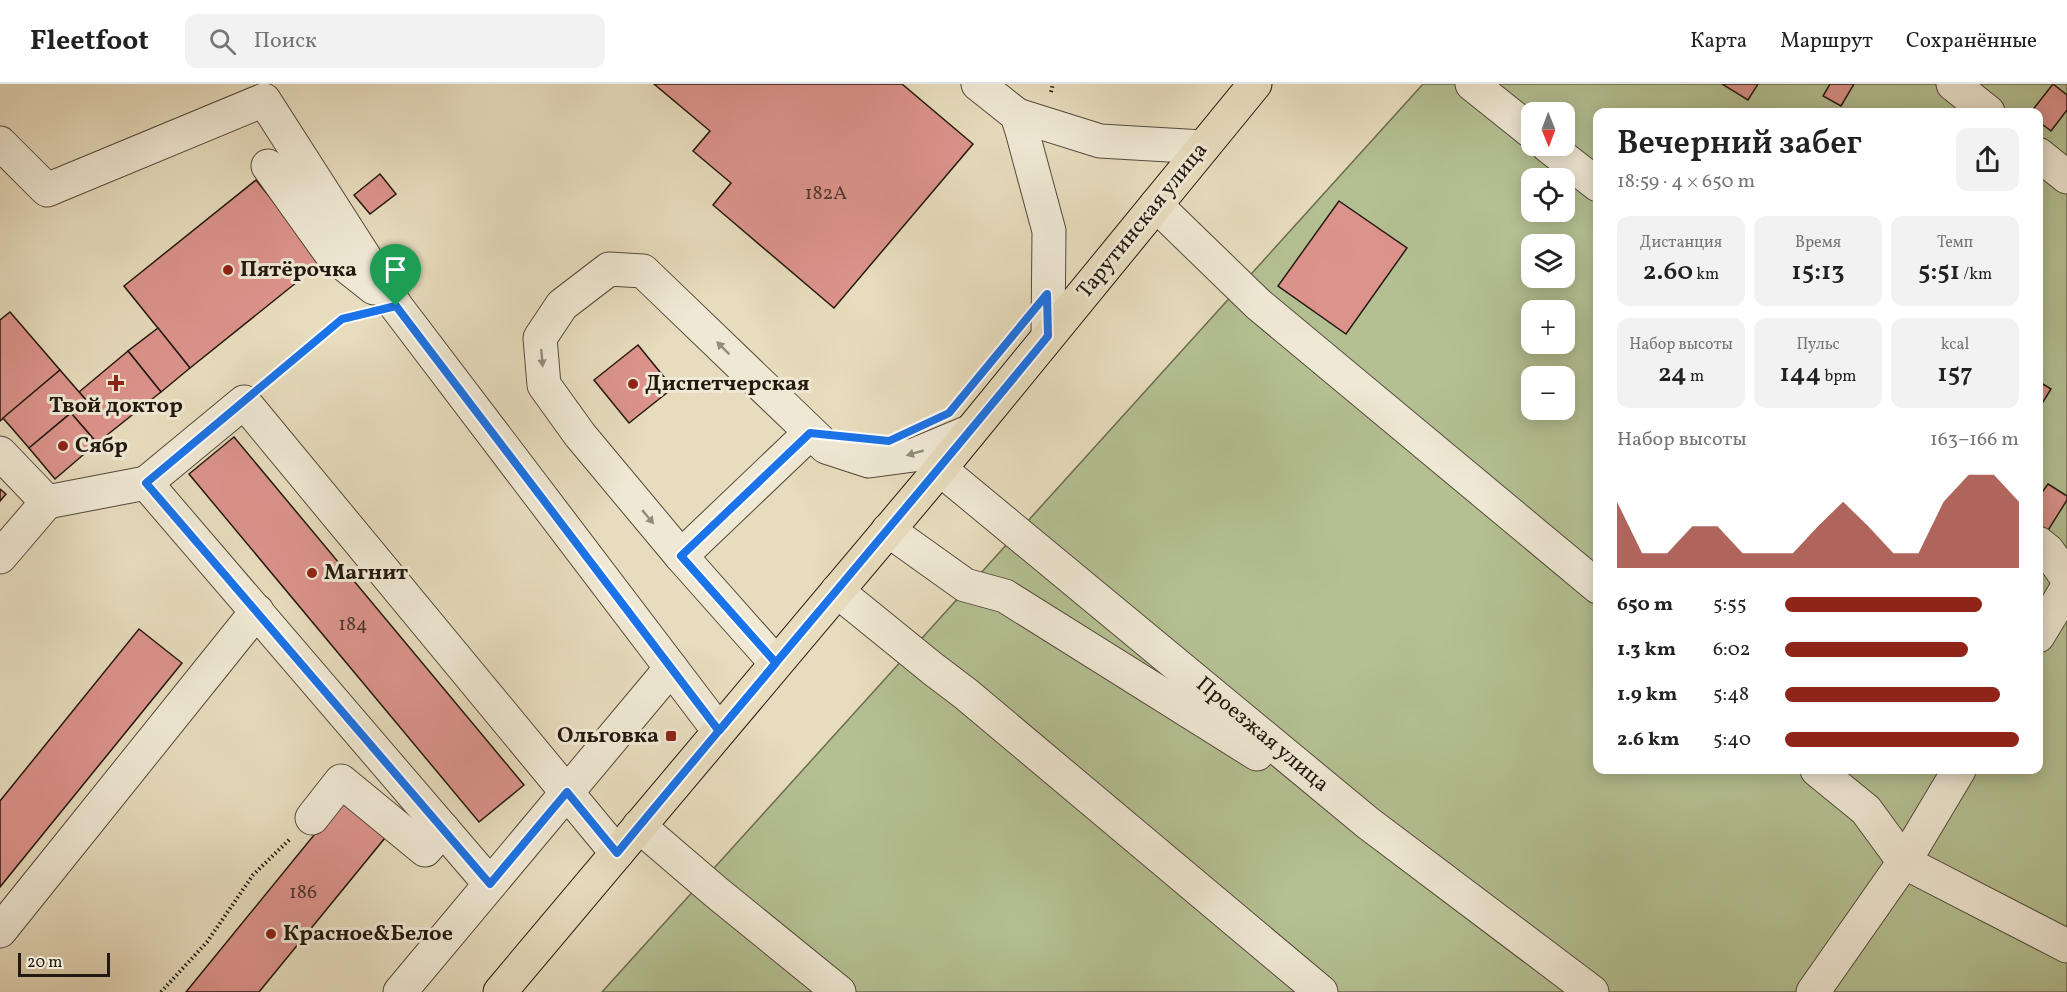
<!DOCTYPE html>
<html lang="ru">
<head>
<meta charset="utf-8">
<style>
	body { margin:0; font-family:Vollkorn,serif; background:#f2f2f2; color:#222; height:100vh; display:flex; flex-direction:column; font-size:22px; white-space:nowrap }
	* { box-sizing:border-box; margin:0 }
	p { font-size:20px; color:#767676 }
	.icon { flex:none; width:33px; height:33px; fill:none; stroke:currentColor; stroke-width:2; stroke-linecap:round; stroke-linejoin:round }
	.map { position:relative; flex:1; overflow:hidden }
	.side { position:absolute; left:1593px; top:24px; width:450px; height:666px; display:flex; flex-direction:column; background:#fff; border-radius:12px; box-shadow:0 3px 15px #0003 }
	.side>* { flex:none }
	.needle { width:39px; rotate:179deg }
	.controls { position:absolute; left:1521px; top:18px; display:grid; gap:12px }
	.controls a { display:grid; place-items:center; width:54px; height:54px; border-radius:12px; background:#fff; box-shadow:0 3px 15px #0003; font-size:30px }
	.scale { position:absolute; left:18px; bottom:15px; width:92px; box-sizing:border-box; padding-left:6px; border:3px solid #231910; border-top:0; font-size:16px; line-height:21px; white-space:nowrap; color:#231910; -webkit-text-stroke:4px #efe8d4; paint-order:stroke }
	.pin { position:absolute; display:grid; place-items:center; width:51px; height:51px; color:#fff; margin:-62px -26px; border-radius:50% 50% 50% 0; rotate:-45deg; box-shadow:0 0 6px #0007 }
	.pin .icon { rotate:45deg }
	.round { display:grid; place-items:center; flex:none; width:63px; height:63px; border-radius:12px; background:#f2f2f2 }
	.summary { display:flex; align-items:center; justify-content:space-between; height:102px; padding:0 24px }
	h1 { font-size:33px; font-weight:600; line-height:45px }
	.metrics { display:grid; grid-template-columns:repeat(3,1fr); gap:9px; height:102px; padding:6px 24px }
	.metrics div { display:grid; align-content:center; border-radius:12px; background:#f2f2f2; text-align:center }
	.metrics b { font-size:26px; font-weight:600 }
	.metrics small { font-size:16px; font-weight:400 }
	.metrics p { font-size:16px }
	.chart { height:168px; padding:12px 24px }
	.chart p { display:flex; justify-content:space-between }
	.chart svg { width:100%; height:108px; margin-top:6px; fill:#8f2418; opacity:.7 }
	ul { padding:0 24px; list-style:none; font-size:20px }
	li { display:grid; grid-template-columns:96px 72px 1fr; align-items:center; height:45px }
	li i { height:15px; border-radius:8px; background:#8f2418 }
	header { display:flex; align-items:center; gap:36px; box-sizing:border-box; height:84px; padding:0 30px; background:#fff; border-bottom:2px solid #e0e0e0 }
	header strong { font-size:28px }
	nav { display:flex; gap:33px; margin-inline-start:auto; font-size:21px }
	.search { width:420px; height:54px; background:#f2f2f2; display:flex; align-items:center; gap:15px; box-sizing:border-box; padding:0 21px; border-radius:12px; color:#767676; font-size:22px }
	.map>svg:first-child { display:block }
	.green { fill:#b4c092; stroke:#6c6c51; stroke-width:1.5; fill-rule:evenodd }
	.building { fill:#dc938c; stroke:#231910; stroke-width:1.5 }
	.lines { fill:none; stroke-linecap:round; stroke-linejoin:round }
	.minor-casing { stroke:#544a3b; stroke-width:35 }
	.major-casing { stroke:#231910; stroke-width:35 }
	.path { stroke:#231910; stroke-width:4; stroke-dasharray:1.5 3; stroke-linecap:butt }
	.minor { stroke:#efe8d4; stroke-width:33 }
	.major { stroke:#e7dcbd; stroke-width:33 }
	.oneway { fill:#938b7c }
	.route-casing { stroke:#fff; stroke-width:12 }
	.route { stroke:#1a73e8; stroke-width:8 }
	.poi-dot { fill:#8f2418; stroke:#efe8d4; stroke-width:2 }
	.labels { text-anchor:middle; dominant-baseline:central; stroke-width:6; stroke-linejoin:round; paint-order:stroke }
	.number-label { font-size:20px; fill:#51382f }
	.street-label { font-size:22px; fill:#231910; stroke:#efe8d4 }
	.poi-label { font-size:22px; font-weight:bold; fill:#231910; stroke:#efe8d4; text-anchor:start }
</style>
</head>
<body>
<header>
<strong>Fleetfoot</strong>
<div class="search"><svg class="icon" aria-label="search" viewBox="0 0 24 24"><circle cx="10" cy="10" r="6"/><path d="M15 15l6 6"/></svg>Поиск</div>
<nav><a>Карта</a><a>Маршрут</a><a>Сохранённые</a></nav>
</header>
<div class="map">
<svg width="2067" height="908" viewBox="0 0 2067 908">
	<rect width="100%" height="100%" fill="#e7dcbd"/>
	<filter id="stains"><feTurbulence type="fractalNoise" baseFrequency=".00333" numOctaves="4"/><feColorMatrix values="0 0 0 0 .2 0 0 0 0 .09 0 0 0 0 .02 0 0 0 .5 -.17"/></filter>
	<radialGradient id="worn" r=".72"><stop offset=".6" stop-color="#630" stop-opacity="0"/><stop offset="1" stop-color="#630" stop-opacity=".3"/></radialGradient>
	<!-- green -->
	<path class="green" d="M1423,0H2067V908H602ZM1532,28H1564V62H1532ZM1598,28H2038V686H1598ZM1532,94H1564V128H1532ZM1532,160H1564V194H1532ZM1532,226H1564V260H1532ZM1532,292H1564V326H1532Z"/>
	<!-- building -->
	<g class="building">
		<polygon points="654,0 902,0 973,60 834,224 713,121 731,99 693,67 710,47"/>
		<polygon points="1722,0 1758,0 1748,16"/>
		<polygon points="1830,0 1854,0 1841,22 1823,12"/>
		<polygon points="2053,0 2067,11 2067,26 2051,47 2038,37 2038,28 2031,28"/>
		<polygon points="380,90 396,110 370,130 354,111"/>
		<polygon points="256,96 322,178 190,284 124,202"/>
		<polygon points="1339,117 1407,164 1346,250 1278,202"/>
		<polygon points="10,228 60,286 0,337 0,236"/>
		<polygon points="158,244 190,284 161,308 128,267"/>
		<polygon points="638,261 673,304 629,339 594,296"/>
		<polygon points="128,267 161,308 97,359 71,329 86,316 79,308"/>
		<polygon points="60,286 86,316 29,364 3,334"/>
		<polygon points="2038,297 2051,305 2041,321 2038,320"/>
		<polygon points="71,329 97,359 55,395 29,364"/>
		<polygon points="234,353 524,701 479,738 189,390"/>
		<polygon points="2048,400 2067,412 2067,416 2047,448 2038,442 2038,414"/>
		<polygon points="0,405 6,410 0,417"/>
		<polygon points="139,545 182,579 0,803 0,717"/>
		<polygon points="345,713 389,749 259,908 186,908"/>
	</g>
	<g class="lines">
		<defs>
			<g id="minor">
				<polyline points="978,0 1017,31 1022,47 1049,147 1048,252"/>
				<polyline points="1472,0 1532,48"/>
				<polyline points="1953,0 1988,28"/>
				<polyline points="1017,31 1100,57 1203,63"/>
				<polyline points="0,59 47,106 264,16 396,222 719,647"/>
				<polyline points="1548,62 1598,101"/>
				<polyline points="2038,70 2067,93"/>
				<polyline points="268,82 331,170 374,204"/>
				<polyline points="1156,121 1258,220 1598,503"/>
				<polyline points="0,369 47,418 146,399"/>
				<polyline points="940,385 1368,739 1592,908"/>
				<polyline points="888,446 965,501 1005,512 1257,670"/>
				<polyline points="2038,459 2048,467 2067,494"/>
				<polyline points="681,472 580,351 544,301 540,254 562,221 609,185 643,187 826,363 869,377 914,371 969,348"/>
				<polyline points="0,473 47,418"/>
				<polyline points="837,507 933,585 966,610 1321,908"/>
				<polyline points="2038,552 2067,504"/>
				<polyline points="776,579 681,472 810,349"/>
				<polyline points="1817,686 1866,726 1904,778 2067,862"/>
				<polyline points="312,734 341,697 425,766 443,745"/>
				<polyline points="639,742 716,808 839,908"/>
				<polyline points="490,800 146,399 244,318 617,769"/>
				<polyline points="0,847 257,527"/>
				<polyline points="400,908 671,584"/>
				<polyline points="1813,908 1904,778 1959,686"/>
			</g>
			<polyline id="major" points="500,908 940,385 1255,0"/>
		</defs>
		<!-- minor casing -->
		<use href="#minor" class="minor-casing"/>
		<!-- major casing -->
		<use href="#major" class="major-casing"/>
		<!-- path -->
		<g class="path">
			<polyline points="1051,8 1053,0"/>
			<polyline points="268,298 342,235 357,231"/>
			<polyline points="161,908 207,858 253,791 290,755"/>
		</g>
		<!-- minor -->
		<use href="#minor" class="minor"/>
		<!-- major -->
		<use href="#major" class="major"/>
	</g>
	<!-- one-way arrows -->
	<defs><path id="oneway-solid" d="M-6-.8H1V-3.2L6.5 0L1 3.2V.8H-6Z" transform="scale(1.5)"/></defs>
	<g class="oneway">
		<use href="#oneway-solid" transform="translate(723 264) rotate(-135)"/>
		<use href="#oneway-solid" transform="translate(542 274) rotate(85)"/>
		<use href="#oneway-solid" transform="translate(915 369) rotate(164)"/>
		<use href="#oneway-solid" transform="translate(648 433) rotate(50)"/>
	</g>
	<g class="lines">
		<defs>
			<path id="route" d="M396,222L342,235L146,399L490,800L567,708L617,769C760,596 906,426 1048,252L1047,210L949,329L889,357L810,349L681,472L776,579L719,647L396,222"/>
		</defs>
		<!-- route casing -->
		<use href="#route" class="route-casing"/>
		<!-- route -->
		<use href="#route" class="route"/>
	</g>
	<!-- markers -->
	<g class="poi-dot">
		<circle cx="228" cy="186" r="6"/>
		<path d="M113 290h6v6h6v6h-6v6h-6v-6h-6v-6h6z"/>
		<circle cx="633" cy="300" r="6"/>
		<circle cx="63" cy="362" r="6"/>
		<circle cx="312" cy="489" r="6"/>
		<rect x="665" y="646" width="12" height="12" rx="3"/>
		<circle cx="271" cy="850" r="6"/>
	</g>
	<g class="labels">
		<!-- number labels -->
		<g class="number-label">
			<text x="826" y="110">182А</text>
			<text x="353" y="541">184</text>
			<text x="303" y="809">186</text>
		</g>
		<!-- street labels -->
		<g class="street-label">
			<text transform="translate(1143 137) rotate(-51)">Тарутинская улица</text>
			<text transform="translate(1262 651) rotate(40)">Проезжая улица</text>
		</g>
		<!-- poi labels -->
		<g class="poi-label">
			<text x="240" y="186">Пятёрочка</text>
			<text x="645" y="300">Диспетчерская</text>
			<text x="116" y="322" text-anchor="middle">Твой доктор</text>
			<text x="75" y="362">Сябр</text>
			<text x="324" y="489">Магнит</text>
			<text x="659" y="652" text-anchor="end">Ольговка</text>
			<text x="283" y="850">Красное&amp;Белое</text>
		</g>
	</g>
	<rect width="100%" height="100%" filter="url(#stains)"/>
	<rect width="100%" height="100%" fill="url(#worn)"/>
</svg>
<div class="controls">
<a><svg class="needle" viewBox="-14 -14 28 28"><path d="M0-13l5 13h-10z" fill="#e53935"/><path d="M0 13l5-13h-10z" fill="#767676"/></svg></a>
<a><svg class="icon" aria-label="locate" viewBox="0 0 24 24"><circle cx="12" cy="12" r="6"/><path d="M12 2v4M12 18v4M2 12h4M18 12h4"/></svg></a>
<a><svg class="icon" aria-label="layers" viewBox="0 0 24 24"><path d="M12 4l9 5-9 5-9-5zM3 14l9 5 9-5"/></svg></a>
<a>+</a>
<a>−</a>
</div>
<div class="scale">20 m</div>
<div class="pin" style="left:396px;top:222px;background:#1e9e55"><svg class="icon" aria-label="arrive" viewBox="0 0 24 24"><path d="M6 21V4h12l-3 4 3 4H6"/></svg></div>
<section class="side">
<div class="summary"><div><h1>Вечерний забег</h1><p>18:59 · 4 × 650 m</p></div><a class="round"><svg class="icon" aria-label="share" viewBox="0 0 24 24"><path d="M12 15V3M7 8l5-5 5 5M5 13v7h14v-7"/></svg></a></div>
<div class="metrics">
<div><p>Дистанция</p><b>2.60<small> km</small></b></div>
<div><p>Время</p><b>15:13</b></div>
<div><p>Темп</p><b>5:51<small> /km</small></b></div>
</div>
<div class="metrics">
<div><p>Набор высоты</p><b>24<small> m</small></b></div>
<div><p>Пульс</p><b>144<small> bpm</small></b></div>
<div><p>kcal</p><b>157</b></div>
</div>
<div class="chart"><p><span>Набор высоты</span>163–166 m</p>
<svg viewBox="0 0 160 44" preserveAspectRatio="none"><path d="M0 44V17L10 38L20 38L30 27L40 27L50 38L60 38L70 38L80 27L90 17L100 27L110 38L120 38L130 17L140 6L150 6L160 17V44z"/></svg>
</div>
<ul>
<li><b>650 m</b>5:55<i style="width:84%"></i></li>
<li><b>1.3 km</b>6:02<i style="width:78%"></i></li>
<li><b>1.9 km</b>5:48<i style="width:92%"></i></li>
<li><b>2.6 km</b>5:40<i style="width:100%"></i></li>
</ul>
</section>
</div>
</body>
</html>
